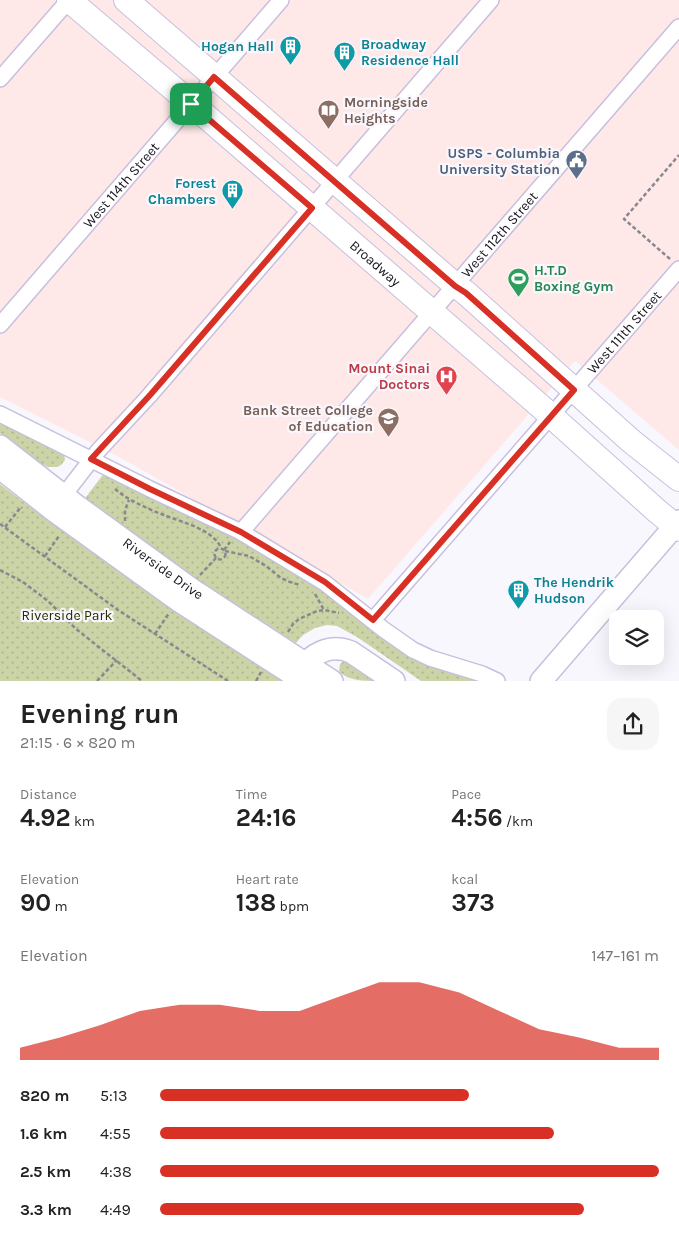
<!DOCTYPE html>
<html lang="en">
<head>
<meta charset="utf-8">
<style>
	body { margin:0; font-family:Karla,sans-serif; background:#f6f6f6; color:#222; height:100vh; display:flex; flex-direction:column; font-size:19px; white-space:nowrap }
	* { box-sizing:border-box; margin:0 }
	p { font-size:16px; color:#767676 }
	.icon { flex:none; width:28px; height:28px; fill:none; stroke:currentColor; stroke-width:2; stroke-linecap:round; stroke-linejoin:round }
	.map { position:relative; height:681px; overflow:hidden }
	.drawer { display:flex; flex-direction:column; background:#fff; flex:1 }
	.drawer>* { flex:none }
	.controls { position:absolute; left:609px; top:610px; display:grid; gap:10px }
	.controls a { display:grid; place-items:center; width:55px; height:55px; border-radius:10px; background:#fff; box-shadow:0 5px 20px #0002; font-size:25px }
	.pin { position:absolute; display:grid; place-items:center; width:42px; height:42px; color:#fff; margin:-21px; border-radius:10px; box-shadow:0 2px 8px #0006 }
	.round { display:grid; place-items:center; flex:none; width:52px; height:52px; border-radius:15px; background:#f6f6f6 }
	.overview { display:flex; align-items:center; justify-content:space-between; height:85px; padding:0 20px }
	h1 { font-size:28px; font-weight:700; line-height:38px }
	.stats { display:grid; grid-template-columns:repeat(3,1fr); gap:8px; height:85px; padding:5px 20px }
	.stats div { display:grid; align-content:center }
	.stats b { font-size:25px; font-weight:700 }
	.stats small { font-size:14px; font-weight:400 }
	.stats p { font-size:14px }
	.chart { height:140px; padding:10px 20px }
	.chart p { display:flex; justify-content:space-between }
	.chart svg { width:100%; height:90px; margin-top:5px; fill:#d93025; opacity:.7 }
	ul { padding:0 20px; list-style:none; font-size:16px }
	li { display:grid; grid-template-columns:80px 60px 1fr; align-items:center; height:38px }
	li i { height:12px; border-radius:6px; background:#d93025 }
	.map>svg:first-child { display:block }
	.education { fill:#fee9e8 }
	.park { fill:url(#park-dots) }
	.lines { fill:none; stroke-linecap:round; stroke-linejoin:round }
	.minor-casing { stroke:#c7bfde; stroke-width:18 }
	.secondary-casing { stroke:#c7bfde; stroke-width:24 }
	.primary-casing { stroke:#c7bfde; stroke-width:26 }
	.path { stroke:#898790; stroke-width:2.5; stroke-dasharray:4 2.5; stroke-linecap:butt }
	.minor { stroke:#fff; stroke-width:15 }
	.secondary { stroke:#fff; stroke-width:21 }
	.primary { stroke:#fff; stroke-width:24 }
	.route-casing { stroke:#fff; stroke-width:10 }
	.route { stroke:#d93025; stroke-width:6 }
	.labels { text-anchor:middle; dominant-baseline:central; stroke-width:4.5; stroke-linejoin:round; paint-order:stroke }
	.culture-label { font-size:14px; font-weight:bold; fill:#0d838f; stroke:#f9f7fe; text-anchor:start }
	.education-label { font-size:14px; font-weight:bold; fill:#785e54; stroke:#f9f7fe; text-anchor:start }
	.service-label { font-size:14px; font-weight:bold; fill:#4e5e75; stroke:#f9f7fe; text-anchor:end }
	.street-label { font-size:14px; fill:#191621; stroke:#f9f7fe }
	.leisure-label { font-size:14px; font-weight:bold; fill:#27864d; stroke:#f9f7fe; text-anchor:start }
	.health-label { font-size:14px; font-weight:bold; fill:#be3a42; stroke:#f9f7fe; text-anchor:end }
	.park-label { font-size:14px; fill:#282d01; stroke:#f9f7fe }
</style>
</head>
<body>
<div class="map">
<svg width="679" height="681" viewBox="0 0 679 681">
	<defs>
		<pattern id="park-dots" width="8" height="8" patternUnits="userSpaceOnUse" patternTransform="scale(1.25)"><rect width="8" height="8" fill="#cbd4a6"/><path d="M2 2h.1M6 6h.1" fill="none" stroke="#aeb58f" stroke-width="1.8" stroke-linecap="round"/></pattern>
	</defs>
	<rect width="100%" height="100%" fill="#f9f7fe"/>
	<!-- education -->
	<polygon class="education" points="0,0 679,0 679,450 575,361 368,599 121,458 0,397"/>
	<!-- park -->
	<g class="park">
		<polygon points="0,420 64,454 65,460 61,465 57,467 48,467 40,463 0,433"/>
		<polygon points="105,472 287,563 386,639 487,681 421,681 357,637 337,626 327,625 315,628 303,635 296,643 204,584 89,501 86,497"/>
		<path d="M0,484C90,554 186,618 282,681H0Z"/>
		<path d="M344,661H346L378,681C364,681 348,681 339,671L340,664Z"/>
	</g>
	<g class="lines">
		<defs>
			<g id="minor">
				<polyline points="0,79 69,0"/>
				<path id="s1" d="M0,325L281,0"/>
				<polyline points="0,414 150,489 241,532 325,583 383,629 413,650 430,658 482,674 497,681"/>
				<polyline points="64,495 98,451 149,396 491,0"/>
				<path id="s2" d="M241,532L679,27"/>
				<path id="s3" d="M373,620L679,269"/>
			</g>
			<g id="secondary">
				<path id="s4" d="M0,446L77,506L190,588L332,681"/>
				<polyline points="0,468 53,510 179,601 303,681"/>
				<path d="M298,672C311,654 330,643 351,652L394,681"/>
				<polyline points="541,681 679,521"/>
			</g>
			<g id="primary">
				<path id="s5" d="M69,0L201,112L539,405L657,511L679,529"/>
				<polyline points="126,0 455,285 466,293 631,441 679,479"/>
			</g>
		</defs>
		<!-- minor casing -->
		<use href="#minor" class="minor-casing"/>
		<!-- secondary casing -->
		<use href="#secondary" class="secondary-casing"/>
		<!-- primary casing -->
		<use href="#primary" class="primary-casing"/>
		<!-- path -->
		<g class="path">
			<polyline points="670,259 624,219 679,155"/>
			<path d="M115,489C120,493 125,497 131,500C142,506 153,511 164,515C181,522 213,529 221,548"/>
			<polyline points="125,521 125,510 129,500"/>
			<polyline points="0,524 118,610 228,681"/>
			<polyline points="5,527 21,507 22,508"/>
			<circle cx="220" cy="554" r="5.5"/>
			<polyline points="224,550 230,542"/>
			<polyline points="225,551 249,556 266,566 281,578 290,582 300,585"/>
			<polyline points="45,556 59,536 58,536"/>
			<polyline points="0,570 23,582 48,601 76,629 142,681"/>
			<polyline points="200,575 216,558"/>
			<polyline points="315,594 324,610"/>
			<polyline points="288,632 293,624 299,619 317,611 324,610 339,613"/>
			<polyline points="155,634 169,613"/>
			<polyline points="97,681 117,660"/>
			<polyline points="256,681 261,672"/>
		</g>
		<!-- minor -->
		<use href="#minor" class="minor"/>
		<!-- secondary -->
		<use href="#secondary" class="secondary"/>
		<!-- primary -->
		<use href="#primary" class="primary"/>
	</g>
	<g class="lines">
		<defs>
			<polygon id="route" points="214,77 455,286 466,293 574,390 373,620 325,582 241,532 150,489 91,459 151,394 312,208 191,104"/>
		</defs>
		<!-- route casing -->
		<use href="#route" class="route-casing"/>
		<!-- route -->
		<use href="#route" class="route"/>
	</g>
	<!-- icons -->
	<defs>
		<symbol id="building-pin" viewBox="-11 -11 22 30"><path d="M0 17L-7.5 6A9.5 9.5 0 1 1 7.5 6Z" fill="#0f9aa8" stroke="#f9f7fe"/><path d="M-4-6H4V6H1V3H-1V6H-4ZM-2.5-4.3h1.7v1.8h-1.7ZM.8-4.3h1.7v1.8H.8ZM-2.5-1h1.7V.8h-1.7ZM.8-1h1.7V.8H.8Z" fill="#fff"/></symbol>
		<symbol id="library-pin" viewBox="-11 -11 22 30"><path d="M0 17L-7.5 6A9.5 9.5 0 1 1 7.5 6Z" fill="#8d6e63" stroke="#f9f7fe"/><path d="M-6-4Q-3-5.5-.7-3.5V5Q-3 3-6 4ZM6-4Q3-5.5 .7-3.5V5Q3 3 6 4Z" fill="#fff"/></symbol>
		<symbol id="civic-pin" viewBox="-11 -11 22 30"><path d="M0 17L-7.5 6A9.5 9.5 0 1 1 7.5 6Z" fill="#5c6f8a" stroke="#f9f7fe"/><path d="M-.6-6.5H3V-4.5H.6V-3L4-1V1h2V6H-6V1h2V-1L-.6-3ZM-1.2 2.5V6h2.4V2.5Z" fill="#fff"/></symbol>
		<symbol id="stadium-pin" viewBox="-11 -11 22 30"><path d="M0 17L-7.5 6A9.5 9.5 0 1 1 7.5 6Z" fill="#2e9e5b" stroke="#f9f7fe"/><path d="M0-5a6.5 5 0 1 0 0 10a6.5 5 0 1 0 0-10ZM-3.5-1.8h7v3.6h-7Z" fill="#fff"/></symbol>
		<symbol id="hospital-pin" viewBox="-11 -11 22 30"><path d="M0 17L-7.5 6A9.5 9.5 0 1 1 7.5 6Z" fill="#e0444e" stroke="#f9f7fe"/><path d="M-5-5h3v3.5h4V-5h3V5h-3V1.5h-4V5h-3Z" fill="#fff"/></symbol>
		<symbol id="school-pin" viewBox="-11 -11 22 30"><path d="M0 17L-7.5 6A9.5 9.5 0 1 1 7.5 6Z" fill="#8d6e63" stroke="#f9f7fe"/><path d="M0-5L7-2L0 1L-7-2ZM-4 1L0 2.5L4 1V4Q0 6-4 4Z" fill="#fff"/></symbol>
	</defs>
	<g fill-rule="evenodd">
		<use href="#building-pin" x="278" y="34" width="25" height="34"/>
		<use href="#building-pin" x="332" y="40" width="25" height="34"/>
		<use href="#library-pin" x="316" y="98" width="25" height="34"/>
		<use href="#civic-pin" x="564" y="148" width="25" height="34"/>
		<use href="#building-pin" x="220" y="178" width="25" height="34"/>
		<use href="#stadium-pin" x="506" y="266" width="25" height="34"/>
		<use href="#hospital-pin" x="434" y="364" width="25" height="34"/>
		<use href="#school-pin" x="376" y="406" width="25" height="34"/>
		<use href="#building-pin" x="506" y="578" width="25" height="34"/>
	</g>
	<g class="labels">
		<!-- culture labels -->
		<g class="culture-label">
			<text x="361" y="44">Broadway<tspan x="361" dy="16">Residence Hall</tspan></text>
			<text x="274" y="46" text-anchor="end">Hogan Hall</text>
			<text x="216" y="183" text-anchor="end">Forest<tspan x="216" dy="16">Chambers</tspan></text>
			<text x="534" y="582">The Hendrik<tspan x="534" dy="16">Hudson</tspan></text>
		</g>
		<!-- education labels -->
		<g class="education-label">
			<text x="344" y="102">Morningside<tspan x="344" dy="16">Heights</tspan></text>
			<text x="373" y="410" text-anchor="end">Bank Street College<tspan x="373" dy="16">of Education</tspan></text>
		</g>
		<!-- service labels -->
		<g class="service-label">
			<text x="560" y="153">USPS - Columbia<tspan x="560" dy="16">University Station</tspan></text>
		</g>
		<!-- street labels -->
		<g class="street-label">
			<text stroke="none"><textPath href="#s1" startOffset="185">West 114th Street</textPath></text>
			<text stroke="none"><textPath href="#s2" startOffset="394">West 112th Street</textPath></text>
			<text stroke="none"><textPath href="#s5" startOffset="404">Broadway</textPath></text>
			<text stroke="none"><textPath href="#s3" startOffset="382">West 111th Street</textPath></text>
			<text stroke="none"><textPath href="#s4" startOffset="204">Riverside Drive</textPath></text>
		</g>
		<!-- leisure labels -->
		<g class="leisure-label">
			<text x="534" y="270">H.T.D<tspan x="534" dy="16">Boxing Gym</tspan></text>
		</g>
		<!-- health labels -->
		<g class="health-label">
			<text x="430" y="368">Mount Sinai<tspan x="430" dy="16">Doctors</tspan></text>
		</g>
		<!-- park labels -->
		<g class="park-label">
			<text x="67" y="615">Riverside Park</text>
		</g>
	</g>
</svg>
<div class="controls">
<a><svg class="icon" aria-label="layers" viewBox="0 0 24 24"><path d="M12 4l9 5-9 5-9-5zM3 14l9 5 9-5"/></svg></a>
</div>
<div class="pin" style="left:191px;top:104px;background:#1e9e55"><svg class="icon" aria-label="arrive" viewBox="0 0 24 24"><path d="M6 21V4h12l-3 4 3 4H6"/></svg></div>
</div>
<section class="drawer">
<div class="overview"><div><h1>Evening run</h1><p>21:15 · 6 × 820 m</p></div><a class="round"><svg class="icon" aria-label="share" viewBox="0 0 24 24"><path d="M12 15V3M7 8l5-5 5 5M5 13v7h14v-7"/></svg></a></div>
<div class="stats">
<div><p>Distance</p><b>4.92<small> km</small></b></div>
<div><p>Time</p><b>24:16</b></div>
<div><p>Pace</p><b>4:56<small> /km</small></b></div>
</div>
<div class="stats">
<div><p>Elevation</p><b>90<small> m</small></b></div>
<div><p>Heart rate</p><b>138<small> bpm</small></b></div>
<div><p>kcal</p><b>373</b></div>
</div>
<div class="chart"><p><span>Elevation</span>147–161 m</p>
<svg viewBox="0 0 160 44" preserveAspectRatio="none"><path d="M0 44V38L10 33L20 27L30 20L40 17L50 17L60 20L70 20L80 13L90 6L100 6L110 11L120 20L130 29L140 33L150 38L160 38V44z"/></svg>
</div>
<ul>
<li><b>820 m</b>5:13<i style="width:62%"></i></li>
<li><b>1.6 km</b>4:55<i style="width:79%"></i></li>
<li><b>2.5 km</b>4:38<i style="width:100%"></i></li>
<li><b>3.3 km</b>4:49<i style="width:85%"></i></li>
</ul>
</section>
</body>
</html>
